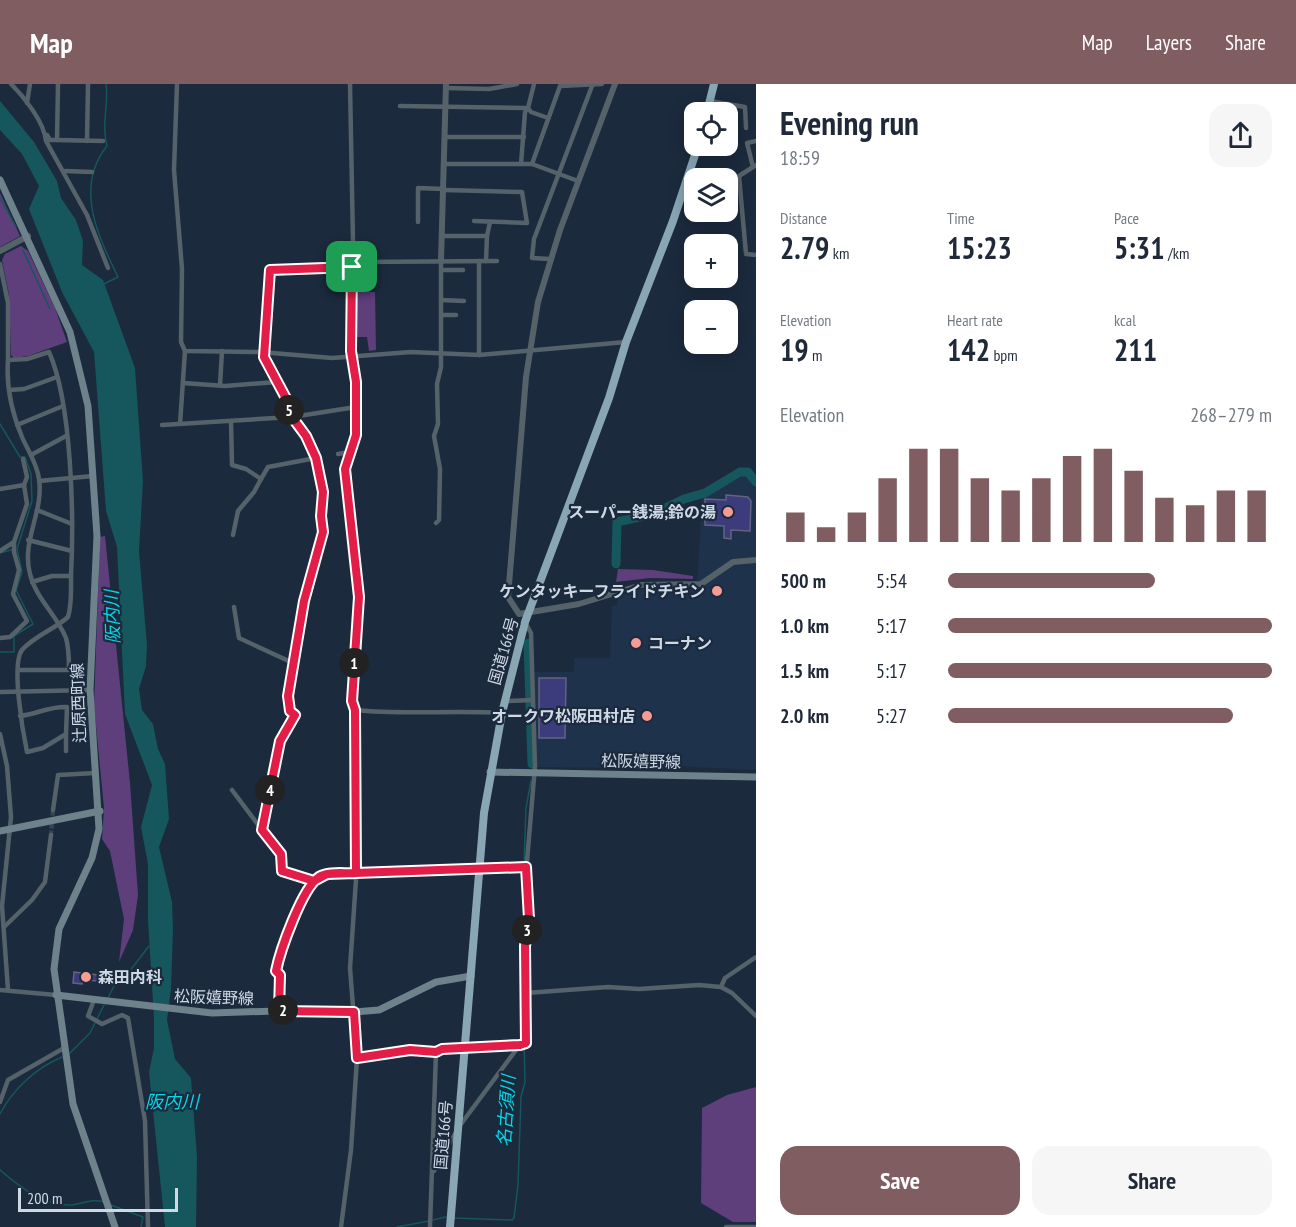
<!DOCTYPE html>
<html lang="en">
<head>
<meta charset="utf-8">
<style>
	body { margin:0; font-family:"PT Sans Narrow","Noto Sans JP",sans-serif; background:#f6f6f7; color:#1f2937; height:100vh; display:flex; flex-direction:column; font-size:22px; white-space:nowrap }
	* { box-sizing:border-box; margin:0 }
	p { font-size:20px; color:#747a83 }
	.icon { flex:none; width:33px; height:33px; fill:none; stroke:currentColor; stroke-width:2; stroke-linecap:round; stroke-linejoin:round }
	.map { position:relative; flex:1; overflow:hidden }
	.sheet { display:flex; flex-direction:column; background:#fff; width:540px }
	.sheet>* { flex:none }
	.tools { position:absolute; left:684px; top:18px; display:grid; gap:12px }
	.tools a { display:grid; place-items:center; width:54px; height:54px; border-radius:12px; background:#fff; box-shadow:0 3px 15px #0003; font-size:30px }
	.scale { position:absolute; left:18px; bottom:15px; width:160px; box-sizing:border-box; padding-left:6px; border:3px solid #cfd9e6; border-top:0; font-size:16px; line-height:21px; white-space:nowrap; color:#cfd9e6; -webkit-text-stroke:4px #1b2a3d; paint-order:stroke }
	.pin { position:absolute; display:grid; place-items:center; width:51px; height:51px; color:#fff; margin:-26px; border-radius:12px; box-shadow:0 3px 9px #0006 }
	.km { position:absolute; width:30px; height:30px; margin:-15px; border-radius:50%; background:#222; color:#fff; font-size:16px; line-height:30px; text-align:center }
	.round { display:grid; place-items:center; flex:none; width:63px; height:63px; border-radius:18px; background:#f6f6f7 }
	.overview { display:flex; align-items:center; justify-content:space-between; height:102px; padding:0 24px }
	h1 { font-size:33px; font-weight:600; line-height:45px }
	.metrics { display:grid; grid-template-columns:repeat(3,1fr); gap:9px; height:102px; padding:6px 24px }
	.metrics div { display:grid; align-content:center }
	.metrics b { font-size:30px; font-weight:600 }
	.metrics small { font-size:16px; font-weight:400 }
	.metrics p { font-size:16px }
	.chart { height:168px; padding:12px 24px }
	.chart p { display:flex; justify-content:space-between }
	.chart svg { width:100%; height:108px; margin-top:6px; stroke:#7f5d61; stroke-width:6 }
	.primary-button { display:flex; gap:12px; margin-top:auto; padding:12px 24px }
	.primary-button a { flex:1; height:69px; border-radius:18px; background:#7f5d61; color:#fff; font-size:24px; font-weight:600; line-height:69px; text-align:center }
	.primary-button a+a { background:#f6f6f7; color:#1f2937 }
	ul { padding:0 24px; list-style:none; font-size:20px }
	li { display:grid; grid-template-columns:96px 72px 1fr; align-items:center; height:45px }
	li i { height:15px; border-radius:8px; background:#7f5d61 }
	header { display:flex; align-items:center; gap:36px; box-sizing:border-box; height:84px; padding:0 30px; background:#7f5d61; color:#fff }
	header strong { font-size:28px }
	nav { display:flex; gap:33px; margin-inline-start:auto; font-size:21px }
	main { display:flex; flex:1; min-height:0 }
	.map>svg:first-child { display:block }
	.built { fill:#1f324b }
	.green { fill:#5f3e7c }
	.water { fill:#15575c }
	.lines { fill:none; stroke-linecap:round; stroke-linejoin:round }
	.stream { stroke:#15575c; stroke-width:1.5 }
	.river { stroke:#15575c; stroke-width:9 }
	.building { fill:#3c3b7b; stroke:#62647e; stroke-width:1.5 }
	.minor-tunnel { stroke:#364456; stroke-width:4.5; stroke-dasharray:4.5 2; stroke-linecap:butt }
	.minor { stroke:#566269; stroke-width:4.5 }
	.tertiary { stroke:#566269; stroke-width:6 }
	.secondary { stroke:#6e828c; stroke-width:7 }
	.trunk { stroke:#88a6b4; stroke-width:8 }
	.route-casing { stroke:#fff; stroke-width:12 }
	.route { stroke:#e11d48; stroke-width:8 }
	.poi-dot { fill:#f59c94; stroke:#1b2a3d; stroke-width:2 }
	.labels { text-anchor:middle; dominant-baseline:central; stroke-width:4.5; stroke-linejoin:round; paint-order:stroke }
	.poi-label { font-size:16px; font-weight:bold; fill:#cfd9e6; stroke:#1b2a3d; text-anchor:end }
	.street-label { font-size:16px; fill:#cfd9e6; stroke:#1b2a3d }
	.water-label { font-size:18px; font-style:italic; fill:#05d7e4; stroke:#1b2a3d }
</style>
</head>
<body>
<header>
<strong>Map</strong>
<nav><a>Map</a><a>Layers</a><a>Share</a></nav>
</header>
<main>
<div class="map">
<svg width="756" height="1143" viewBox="0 0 756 1143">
	<rect width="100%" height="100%" fill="#1b2a3d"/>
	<!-- built -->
	<polygon class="built" points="743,392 748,392 756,403 756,686 653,681 625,684 537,683 533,588 574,588 574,574 610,574 612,522 617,522 618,511 647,504 697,505 702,413"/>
	<!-- green -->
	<g class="green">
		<polygon points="0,109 20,152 0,163"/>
		<polygon points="21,162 28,167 55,224 67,258 28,272 14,274 11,271 9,211 2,176 5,170"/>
		<polygon points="352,208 375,208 376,266 369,267 367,253 353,253"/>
		<polygon points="105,452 130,699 138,811 133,846 119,878 124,835 110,767 102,755 104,724 94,621 100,453"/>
		<polygon points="618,485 653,486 693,492 693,495 650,494 616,498"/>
		<polygon points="756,1003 756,1138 733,1138 701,1119 702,1024 727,1011"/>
	</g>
	<!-- water -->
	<polygon class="water" points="0,17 34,58 57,97 61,114 76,136 83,157 82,181 103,196 135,284 143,397 139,467 147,561 146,582 139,605 142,626 153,640 158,665 165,680 169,735 159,763 172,818 173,845 171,905 167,936 175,975 191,994 197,1073 196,1143 165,1143 149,988 154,964 154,934 148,837 148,780 141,743 152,701 125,630 117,463 106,427 94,268 62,208 29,125 39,102 22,70 0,46"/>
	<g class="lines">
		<!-- stream -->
		<g class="stream">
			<polyline points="0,114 16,143"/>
			<polyline points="23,166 50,225"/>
			<path d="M104,200L118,193C98,152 74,103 107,62C101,40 109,21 106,0"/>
			<polyline points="0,340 20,373 25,373 31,390 32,417 17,465 22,488 16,506 33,540 14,552 14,568 0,568"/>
			<polyline points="0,469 14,465"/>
			<polyline points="524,780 526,724 531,697"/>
			<polyline points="523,785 525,849"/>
			<polyline points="108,914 117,896 129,888 149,862"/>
			<polyline points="97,935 104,921"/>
			<polyline points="69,970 90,949 95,939"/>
			<path d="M0,1030C13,1005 36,984 62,973"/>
			<path d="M0,1086C20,1103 44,1122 71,1121C83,1120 92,1114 104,1118"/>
			<polyline points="111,1121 143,1133 141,1143"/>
			<polyline points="454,1134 512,1136 514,1134 518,1101 521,1013 525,998 523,911"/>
			<polyline points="433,1136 446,1133"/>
			<polyline points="397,1143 429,1137"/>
		</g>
		<!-- river -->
		<g class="river">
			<polyline points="616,480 617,438 653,430 684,415 705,409 740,388 748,388 756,398"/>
			<polyline points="528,559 532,680"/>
		</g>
	</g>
	<!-- building -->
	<g class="building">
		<polygon points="726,411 748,413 751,417 750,447 731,446 731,455 724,454 724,442 705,441 705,415 726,416"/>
		<polygon points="539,594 566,594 565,654 539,654"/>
		<polygon points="74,888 98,891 97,897 83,896 82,900 73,899"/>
	</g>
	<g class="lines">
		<!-- minor-tunnel -->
		<polyline class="minor-tunnel" points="51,751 53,726"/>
		<!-- minor -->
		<g class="minor">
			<path d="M11,0C25,14 44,38 46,57L87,131L108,184"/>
			<polyline points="177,0 174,86 182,185 181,258 185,267 260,268 332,274 411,268 479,271 626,258"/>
			<polyline points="534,0 528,24 531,28 548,34"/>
			<polyline points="446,4 489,5 517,0"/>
			<polyline points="710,17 745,23 746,44"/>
			<polyline points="27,19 30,0"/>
			<polyline points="400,22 528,24 525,28 521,80"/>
			<polyline points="47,51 50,56 57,56 103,57"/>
			<polyline points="445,53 524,53"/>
			<polyline points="57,56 58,0"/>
			<polyline points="87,57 88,0"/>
			<polyline points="756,57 747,59 753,83 756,81"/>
			<polyline points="445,80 532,80 578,97"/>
			<polyline points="532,80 560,2 602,0"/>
			<polyline points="753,83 739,92 746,170 756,171"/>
			<polyline points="691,86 715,94"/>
			<polyline points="65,87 92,88"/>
			<polyline points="728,98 740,101"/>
			<polyline points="445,106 522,108 527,139 474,137"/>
			<polyline points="418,138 418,104 444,105"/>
			<polyline points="443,152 487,152 490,138"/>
			<polyline points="550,175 532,174 534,155 592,2"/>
			<polyline points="479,177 479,271"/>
			<polyline points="486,177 487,152"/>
			<path d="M0,180L8,219V276L27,275L49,268C72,319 74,434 71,491C71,505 72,520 68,533C55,545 34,552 22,566C11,580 23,649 27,668L43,664L66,650L67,623C50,622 37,630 20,632"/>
			<polyline points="352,181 359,178 497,177"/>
			<polyline points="441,186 463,186"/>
			<polyline points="441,216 464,217"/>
			<polyline points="441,231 456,231"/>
			<path d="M8,276C6,302 12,329 22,353C28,367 37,379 39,395C44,428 21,457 30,490C36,515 57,531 66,554C69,564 69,576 69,586H18"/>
			<polyline points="183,299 225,302 277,298"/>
			<polyline points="220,301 222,267"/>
			<polyline points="9,306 24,305 57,293"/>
			<polyline points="231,337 232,381 246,385 261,395 268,383 316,374"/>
			<polyline points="180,340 185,267"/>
			<polyline points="17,341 63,322"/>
			<polyline points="162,341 292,333 356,323"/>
			<polyline points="338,370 350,368"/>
			<polyline points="31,371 66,352"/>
			<polyline points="39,397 93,392"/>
			<polyline points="0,405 24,401 27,393 23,375"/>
			<polyline points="37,426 72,440"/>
			<polyline points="436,439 439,436 440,385 434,352 438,340 437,300 441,283 441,177"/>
			<polyline points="233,451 238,427 254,408 261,395"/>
			<polyline points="28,456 72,467"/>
			<polyline points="14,458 27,420 24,401"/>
			<polyline points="0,467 14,458 14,468 19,486 13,510 27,537 10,553 0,554"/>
			<polyline points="32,498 52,492 71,492"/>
			<polyline points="234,523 239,554 293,579"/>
			<polyline points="0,608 90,606"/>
			<polyline points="505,617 532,616"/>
			<path d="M355,626C404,631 453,626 502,629"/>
			<polyline points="0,650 7,682 11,733 2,822 8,906"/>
			<polyline points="66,667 66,650"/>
			<polyline points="232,706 262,746"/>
			<polyline points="53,726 58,691 96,689"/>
			<polyline points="314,797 282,787 281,770 262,746 280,657 295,631 290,627 288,612 304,517 323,449 321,432 323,408 316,374 306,352 292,333 288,318 264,273 269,186 352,183"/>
			<polyline points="4,843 32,816 45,798 51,751"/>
			<polyline points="721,903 725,894 756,873"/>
			<polyline points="0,906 56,911"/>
			<polyline points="526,909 608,903 639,905 699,901 721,903 732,909 756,932"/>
			<polyline points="94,916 88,932 102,940 122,931 128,934 145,1037 148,1143"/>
			<polyline points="279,927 280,891 276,887 283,858 314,797 327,790 526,783"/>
			<polyline points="357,974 410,966 436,968 442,965 520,961"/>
			<polyline points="0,1018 8,996 64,964"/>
			<polyline points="461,1040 516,966 526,959 525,862 529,835 526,789 535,682 531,549 526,540"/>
			<polyline points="434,1087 456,1048"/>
			<polyline points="341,1143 351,1066 357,974 350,884 358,766 355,626 352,617 359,513 345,385 356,351 356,298 351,267 353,158 350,0"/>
			<polyline points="430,1143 436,968"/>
			<polyline points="726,1143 756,1143"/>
		</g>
		<!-- tertiary -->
		<g class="tertiary">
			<polyline points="615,0 560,146 538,218 526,293 508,513 519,530 579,520 641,501 701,500 733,478 756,476"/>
			<polyline points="0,167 28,152"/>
			<polyline points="441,177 446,0"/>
		</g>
		<!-- secondary -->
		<g class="secondary">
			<polyline points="0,96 70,248 88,322 97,452 90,606 99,745 92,774 59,845 54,885 73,1020 115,1143"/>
			<polyline points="490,688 756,693"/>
			<polyline points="0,747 100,727"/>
			<polyline points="56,911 212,929 305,926 354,928 379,926 436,898 471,892"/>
		</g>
		<!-- trunk -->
		<g class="trunk">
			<polyline points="707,28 714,0"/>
			<polyline points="450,1143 484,729 502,629 525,538 609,314 626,258 673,137 698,62"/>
		</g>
	</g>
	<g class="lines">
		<defs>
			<path id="route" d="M352,183L351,267L356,298V351L345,385L359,513L352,617L355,626L356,789C345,790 329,787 319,793C302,804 280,867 276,887L280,891L279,927L354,928L357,974L410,966L436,968L442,965L520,961L526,959L525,862L529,835L526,783L327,790L314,797L282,787L281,770L262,746L280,657L295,631L290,627L288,612L304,517L323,448L321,432L323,408L316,374L306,352L292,333L288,318L264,273L270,186L352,183"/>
		</defs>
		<!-- route casing -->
		<use href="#route" class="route-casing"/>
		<!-- route -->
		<use href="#route" class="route"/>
	</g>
	<!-- markers -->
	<g class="poi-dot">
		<circle cx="728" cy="428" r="6"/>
		<circle cx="717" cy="507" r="6"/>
		<circle cx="636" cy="559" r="6"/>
		<circle cx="647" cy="632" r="6"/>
		<circle cx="86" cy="893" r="6"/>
	</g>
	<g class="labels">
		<!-- poi labels -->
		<g class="poi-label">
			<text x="716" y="428">スーパー銭湯;鈴の湯</text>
			<text x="705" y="507">ケンタッキーフライドチキン</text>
			<text x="648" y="559" text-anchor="start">コーナン</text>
			<text x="635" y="632">オークワ松阪田村店</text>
			<text x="98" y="893" text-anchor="start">森田内科</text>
		</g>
		<!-- street labels -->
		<g class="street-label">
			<text transform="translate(503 567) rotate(-74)">国道166号</text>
			<text transform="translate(78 619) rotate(-92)">辻原西町線</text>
			<text transform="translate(641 677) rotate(1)">松阪嬉野線</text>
			<text transform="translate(214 913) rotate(2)">松阪嬉野線</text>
			<text transform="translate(443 1051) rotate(-85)">国道166号</text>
		</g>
		<!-- water labels -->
		<g class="water-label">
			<text transform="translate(112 533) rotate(-92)">阪内川</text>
			<text x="172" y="1017">阪内川</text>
			<text transform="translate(506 1027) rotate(-86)">名古須川</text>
		</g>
	</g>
</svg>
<div class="tools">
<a><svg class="icon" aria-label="locate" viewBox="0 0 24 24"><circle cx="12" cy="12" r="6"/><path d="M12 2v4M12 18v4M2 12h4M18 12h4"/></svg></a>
<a><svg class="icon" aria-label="layers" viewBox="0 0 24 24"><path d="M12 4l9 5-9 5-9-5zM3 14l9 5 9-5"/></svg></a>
<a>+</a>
<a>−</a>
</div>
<div class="scale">200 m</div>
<div class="pin" style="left:352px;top:183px;background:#1e9e55"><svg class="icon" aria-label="arrive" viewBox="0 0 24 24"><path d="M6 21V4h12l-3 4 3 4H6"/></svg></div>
<b class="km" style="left:354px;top:579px">1</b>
<b class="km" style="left:283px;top:926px">2</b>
<b class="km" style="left:527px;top:846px">3</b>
<b class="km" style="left:270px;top:706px">4</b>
<b class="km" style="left:289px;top:326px">5</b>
</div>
<section class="sheet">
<div class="overview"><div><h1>Evening run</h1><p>18:59</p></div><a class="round"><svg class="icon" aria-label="share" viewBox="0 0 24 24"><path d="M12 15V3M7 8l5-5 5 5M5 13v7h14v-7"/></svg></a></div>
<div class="metrics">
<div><p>Distance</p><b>2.79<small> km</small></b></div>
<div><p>Time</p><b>15:23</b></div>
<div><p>Pace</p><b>5:31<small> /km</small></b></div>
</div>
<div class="metrics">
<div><p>Elevation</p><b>19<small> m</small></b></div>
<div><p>Heart rate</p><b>142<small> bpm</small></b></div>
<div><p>kcal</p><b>211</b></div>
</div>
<div class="chart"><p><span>Elevation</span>268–279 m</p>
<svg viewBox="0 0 160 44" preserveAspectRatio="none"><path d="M5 44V32M15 44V38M25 44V32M35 44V18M45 44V6M55 44V6M65 44V18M75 44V23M85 44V18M95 44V9M105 44V6M115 44V15M125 44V26M135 44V29M145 44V23M155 44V23"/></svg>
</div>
<ul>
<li><b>500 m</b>5:54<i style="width:64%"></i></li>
<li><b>1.0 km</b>5:17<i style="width:100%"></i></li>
<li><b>1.5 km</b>5:17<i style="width:100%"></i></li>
<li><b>2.0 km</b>5:27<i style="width:88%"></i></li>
</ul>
<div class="primary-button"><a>Save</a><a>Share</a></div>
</section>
</main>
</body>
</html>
